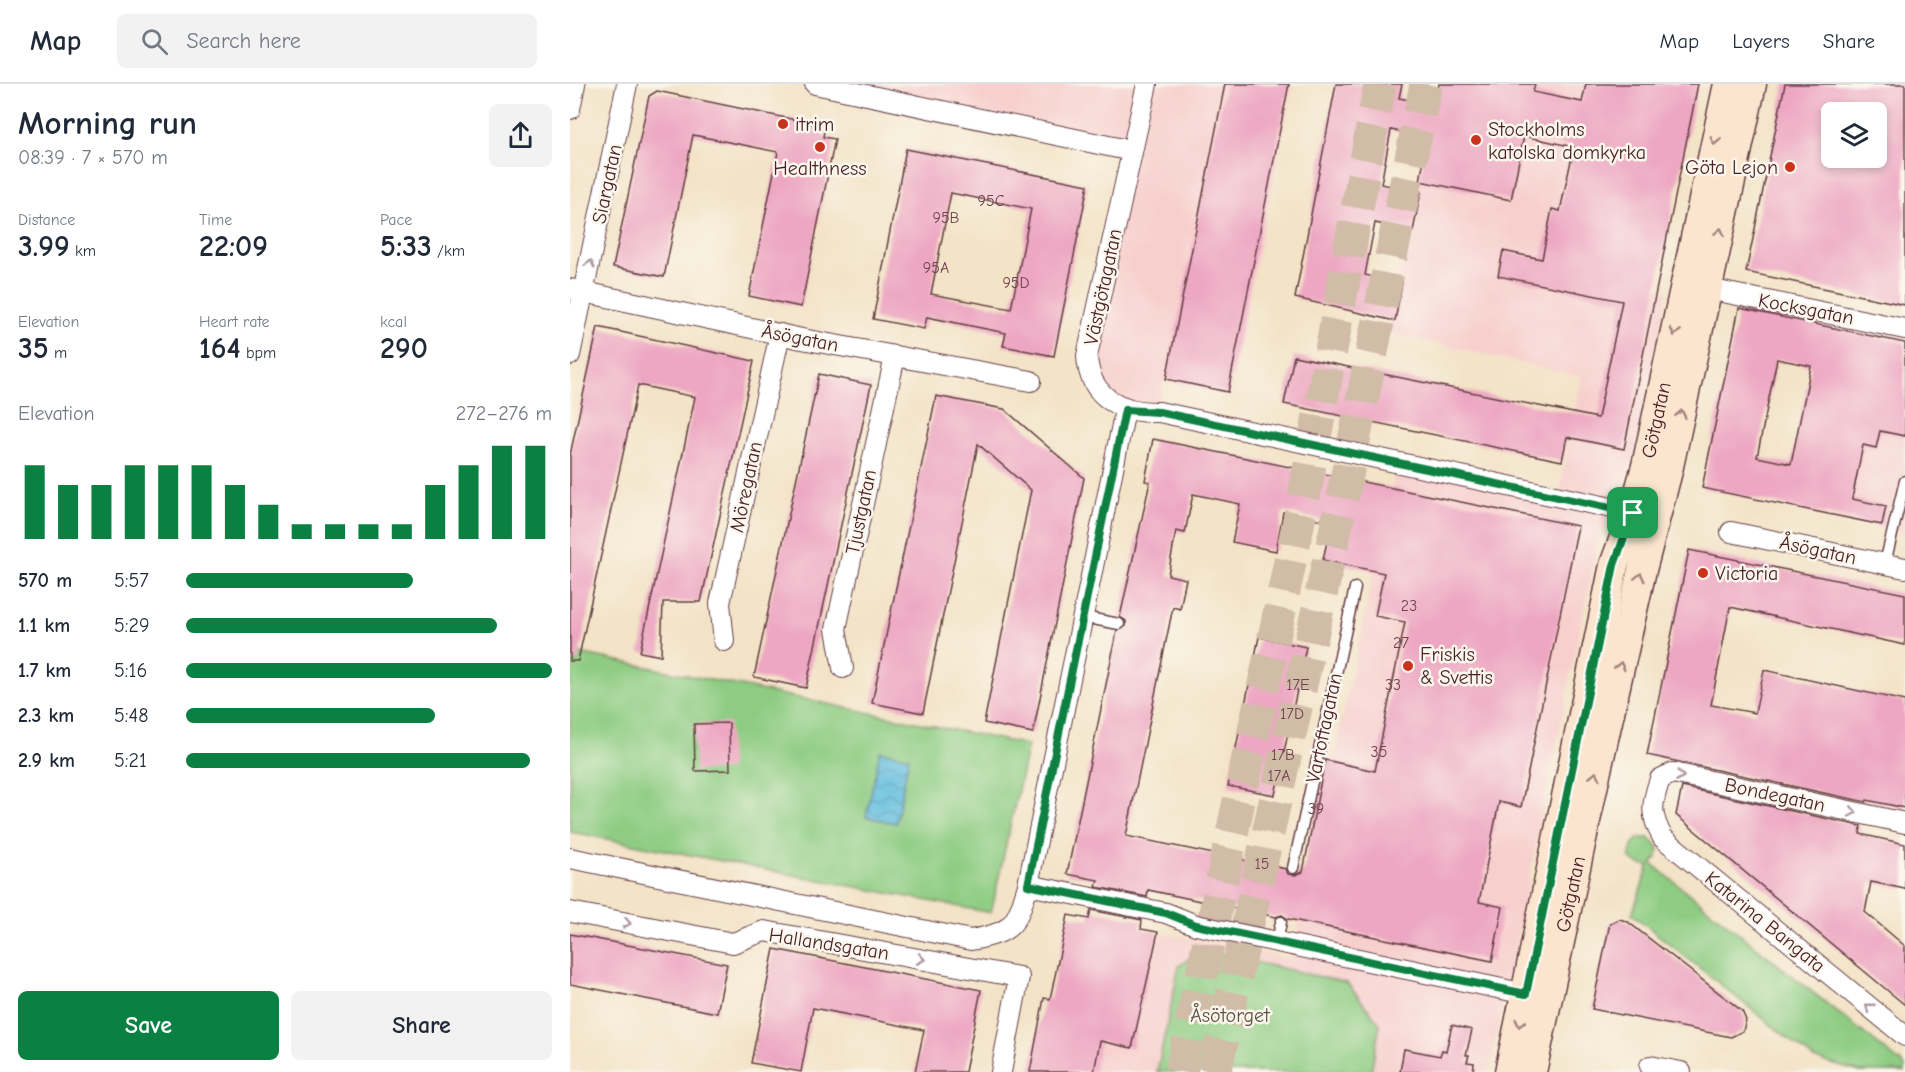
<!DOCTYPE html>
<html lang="en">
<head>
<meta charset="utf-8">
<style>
	body { margin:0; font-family:"Comic Neue",sans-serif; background:#f2f2f3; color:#1f2937; height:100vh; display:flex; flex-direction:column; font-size:22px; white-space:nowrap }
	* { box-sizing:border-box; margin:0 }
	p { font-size:20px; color:#747a83 }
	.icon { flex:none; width:33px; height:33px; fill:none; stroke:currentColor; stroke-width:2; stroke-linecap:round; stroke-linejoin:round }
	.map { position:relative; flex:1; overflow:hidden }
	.sheet { display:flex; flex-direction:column; background:#fff; width:570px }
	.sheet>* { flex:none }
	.fabs { position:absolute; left:1251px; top:18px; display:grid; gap:12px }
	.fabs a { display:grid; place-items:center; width:66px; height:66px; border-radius:9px; background:#fff; box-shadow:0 3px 9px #0003; font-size:30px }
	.pin { position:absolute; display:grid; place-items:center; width:51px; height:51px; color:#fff; margin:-26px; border-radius:12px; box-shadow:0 3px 9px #0006 }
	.round { display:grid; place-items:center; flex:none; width:63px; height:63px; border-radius:9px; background:#f2f2f3 }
	.overview { display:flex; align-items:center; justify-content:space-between; height:102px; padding:0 18px }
	h1 { font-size:33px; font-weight:600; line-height:45px }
	.stats { display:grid; grid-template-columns:repeat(3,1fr); gap:9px; height:102px; padding:6px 18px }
	.stats div { display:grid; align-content:center }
	.stats b { font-size:30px; font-weight:600 }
	.stats small { font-size:16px; font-weight:400 }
	.stats p { font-size:16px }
	.chart { height:168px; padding:12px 18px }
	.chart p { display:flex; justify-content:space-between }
	.chart svg { width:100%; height:108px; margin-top:6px; stroke:#0b8043; stroke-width:6 }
	.button { display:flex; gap:12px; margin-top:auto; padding:12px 18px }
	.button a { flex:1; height:69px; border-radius:9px; background:#0b8043; color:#fff; font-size:24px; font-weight:600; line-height:69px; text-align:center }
	.button a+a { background:#f2f2f3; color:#1f2937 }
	ul { padding:0 18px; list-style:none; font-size:20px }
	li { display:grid; grid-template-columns:96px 72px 1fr; align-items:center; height:45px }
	li i { height:15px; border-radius:8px; background:#0b8043 }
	header { display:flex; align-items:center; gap:36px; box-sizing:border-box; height:84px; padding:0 30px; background:#fff; border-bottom:2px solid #e0e1e3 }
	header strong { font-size:28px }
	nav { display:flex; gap:33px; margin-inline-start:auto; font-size:21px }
	.search { width:420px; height:54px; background:#f2f2f3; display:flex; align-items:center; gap:15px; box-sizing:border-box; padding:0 21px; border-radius:9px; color:#747a83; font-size:22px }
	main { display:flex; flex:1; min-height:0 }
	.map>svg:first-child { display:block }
	.built { fill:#f7d0ce }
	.park { fill:#8dcc82; stroke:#6c7656; stroke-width:1.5 }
	.water { fill:url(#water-waves); stroke:#566e85; stroke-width:1.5 }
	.building { fill:#eda7c2; fill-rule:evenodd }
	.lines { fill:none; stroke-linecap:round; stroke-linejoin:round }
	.highway-tunnel { stroke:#d1bca8; stroke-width:33; stroke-dasharray:33 16; stroke-linecap:butt }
	.lane-casing { stroke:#633c42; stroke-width:13 }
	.street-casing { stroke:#633c42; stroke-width:22 }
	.secondary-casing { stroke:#633c42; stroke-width:31 }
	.lane { stroke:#fff; stroke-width:10 }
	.street { stroke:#fff; stroke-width:20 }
	.secondary { stroke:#fbe5cf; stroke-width:28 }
	.oneway { stroke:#a2827d }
	.oneway2 { stroke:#ae9aa0 }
	.route-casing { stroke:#fff; stroke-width:12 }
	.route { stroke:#0b8043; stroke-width:8 }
	.poi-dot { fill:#c8321e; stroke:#fbf7ec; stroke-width:2 }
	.labels { text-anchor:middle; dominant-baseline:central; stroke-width:5; stroke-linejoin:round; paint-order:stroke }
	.number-label { font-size:16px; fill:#734151 }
	.poi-label { font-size:20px; fill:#4a1f2b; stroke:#fbf7ec; text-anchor:start }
	.street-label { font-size:20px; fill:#4a1f2b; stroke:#fbf7ec }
	.park-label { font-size:20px; fill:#5e5345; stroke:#fbf7ec }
</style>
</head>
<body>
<header>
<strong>Map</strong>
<div class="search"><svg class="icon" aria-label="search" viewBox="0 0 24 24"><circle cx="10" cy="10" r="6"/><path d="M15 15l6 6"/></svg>Search here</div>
<nav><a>Map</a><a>Layers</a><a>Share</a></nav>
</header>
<main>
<section class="sheet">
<div class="overview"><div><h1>Morning run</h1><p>08:39 · 7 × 570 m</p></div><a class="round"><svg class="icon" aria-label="share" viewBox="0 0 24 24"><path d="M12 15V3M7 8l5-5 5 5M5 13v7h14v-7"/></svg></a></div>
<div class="stats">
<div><p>Distance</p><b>3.99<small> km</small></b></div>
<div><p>Time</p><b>22:09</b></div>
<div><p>Pace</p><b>5:33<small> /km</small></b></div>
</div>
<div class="stats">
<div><p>Elevation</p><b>35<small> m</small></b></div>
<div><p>Heart rate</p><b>164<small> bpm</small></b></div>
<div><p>kcal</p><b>290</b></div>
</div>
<div class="chart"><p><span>Elevation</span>272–276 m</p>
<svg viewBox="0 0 160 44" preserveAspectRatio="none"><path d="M5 44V14M15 44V22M25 44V22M35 44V14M45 44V14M55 44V14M65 44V22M75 44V30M85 44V38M95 44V38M105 44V38M115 44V38M125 44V22M135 44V14M145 44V6M155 44V6"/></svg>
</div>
<ul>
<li><b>570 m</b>5:57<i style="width:62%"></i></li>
<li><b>1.1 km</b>5:29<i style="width:85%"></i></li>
<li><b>1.7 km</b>5:16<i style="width:100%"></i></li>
<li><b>2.3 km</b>5:48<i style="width:68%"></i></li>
<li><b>2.9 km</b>5:21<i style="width:94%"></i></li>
</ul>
<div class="button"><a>Save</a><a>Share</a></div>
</section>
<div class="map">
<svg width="1335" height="988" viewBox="0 0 1335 988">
	<defs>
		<pattern id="water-waves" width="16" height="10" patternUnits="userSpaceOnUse" patternTransform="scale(1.5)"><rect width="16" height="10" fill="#61bddf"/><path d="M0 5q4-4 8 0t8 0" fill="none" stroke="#5299b5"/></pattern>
	</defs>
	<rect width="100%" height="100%" fill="#fbf7ec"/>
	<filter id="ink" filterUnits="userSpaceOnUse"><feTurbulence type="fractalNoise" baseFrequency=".0167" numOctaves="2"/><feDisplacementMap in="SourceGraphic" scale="12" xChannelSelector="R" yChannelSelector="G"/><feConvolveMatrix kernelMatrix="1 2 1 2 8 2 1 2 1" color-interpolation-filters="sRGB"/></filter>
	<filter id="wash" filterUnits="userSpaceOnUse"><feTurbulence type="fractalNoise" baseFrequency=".008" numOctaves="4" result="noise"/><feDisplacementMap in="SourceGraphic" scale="24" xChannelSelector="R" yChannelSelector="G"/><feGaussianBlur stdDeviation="1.35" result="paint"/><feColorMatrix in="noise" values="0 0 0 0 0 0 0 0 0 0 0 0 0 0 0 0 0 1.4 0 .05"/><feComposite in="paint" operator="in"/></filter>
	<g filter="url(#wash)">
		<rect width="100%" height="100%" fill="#f3e3c7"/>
		<!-- built -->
		<g class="built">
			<polygon points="218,0 723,0 659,311 593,297 587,327 552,326 517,288 560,68"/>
			<polygon points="868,0 1058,0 1019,187 1098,207 1064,374 1029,454 919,988 460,988 474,914 480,914 498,831 519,835 520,828 572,839 571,845 721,875 827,379 988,414 1012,293 817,248"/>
			<polygon points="1257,227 1335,243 1335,449 1215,424"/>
		</g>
		<!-- park -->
		<g class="park">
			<polygon points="0,567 458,661 421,829 0,748"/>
			<polygon points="1068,754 1079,754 1089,764 1087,774 1082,780 1335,982 1335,988 1290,988 1244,975 1062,830 1079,782 1068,780 1060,774 1062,762"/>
			<polygon points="632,866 777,899 810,940 801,988 587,988 609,882"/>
		</g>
		<!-- water -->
		<polygon class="water" points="310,667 339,673 326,739 296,733"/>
		<g id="blocks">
			<!-- building -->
			<g class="building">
				<polygon points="655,0 719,0 658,308 596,295"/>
				<polygon points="766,0 832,0 829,14 865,21 869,0 965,0 963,8 1012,18 1016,0 1128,0 1054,365 997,353 992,377 714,320 724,272 1028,334 1052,217 928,192 933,167 972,175 982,125 990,127 1004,63 954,52 941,116 850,97 858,54 821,46 811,100 851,108 843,147 805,139 795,191 832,199 825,237 725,214"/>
				<path d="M1215,0H1335V221L1176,188ZM1262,28H1306V74H1262Z"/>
				<polygon points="87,7 255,42 253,53 265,55 231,223 179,212 208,68 123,51 94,193 43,183 79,12"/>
				<path d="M336,65L518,101L484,272L433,262L436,249L357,233L354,245L303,235ZM381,109L461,125L441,225L361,210Z"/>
				<path d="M1169,224L1335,259V352L1310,347L1306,364L1293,361L1282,415L1316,422L1312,441L1132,404ZM1207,275L1241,282L1221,380L1187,373Z"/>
				<polygon points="28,243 184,277 131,518 93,518 91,572 70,568 125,313 68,301 8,577 0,577 0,371"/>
				<polygon points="249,290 301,301 236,604 184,593"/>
				<polygon points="366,312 434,325 514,394 463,649 414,639 461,406 408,360 353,629 302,619"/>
				<path d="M583,355L1008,442L951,723L929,718L909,818L933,823L922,877L718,835L712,831L706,833L578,806L577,813L526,803L528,796L497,790L547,547L556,542V537L550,533L580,398L575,397ZM623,410L670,420L662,458L706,467L713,428L761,438L753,476L814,489L805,532L835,538L805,687L755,676L733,788L725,791L718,790L716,785L556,752L603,523L610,525L616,495L598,491L606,447L615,449Z"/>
				<polygon points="1119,466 1335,510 1335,561 1160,523 1141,621 1185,629 1194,586 1335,617 1335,724 1297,716 1296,718 1077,671"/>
				<polygon points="689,553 736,563 705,711 658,702"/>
				<polygon points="159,639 160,686 125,687 124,640"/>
				<polygon points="1112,703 1291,742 1290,750 1335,760 1335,805 1301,798 1295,828 1335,862 1335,921 1106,731"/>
				<polygon points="521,826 572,836 571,845 588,848 562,964 530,957 524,988 460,988 474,914 480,915 498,831 519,835"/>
				<polygon points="1050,835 1058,838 1172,927 1176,936 1173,947 1161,953 1022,925 1040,839"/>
				<polygon points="0,850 157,880 147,929 0,900"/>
				<polygon points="204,865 411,906 395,988 345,988 354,946 243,924 231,988 181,979"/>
				<polygon points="882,941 902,946 896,971 899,971 897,978 904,979 903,988 830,988 834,965 870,972 872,966 876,967"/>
			</g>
		</g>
	</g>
	<g filter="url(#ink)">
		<use href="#blocks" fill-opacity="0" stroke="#633c42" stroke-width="1.5"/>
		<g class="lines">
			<!-- highway-tunnel -->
			<g class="highway-tunnel">
				<polyline points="611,988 734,413 810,0"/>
				<polyline points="645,988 771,421 856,0"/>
			</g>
			<defs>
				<g id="lane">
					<polyline points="1315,479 1335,397"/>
					<polyline points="513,533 549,540"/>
					<polyline points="723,784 785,504"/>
					<polyline points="707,858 711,838"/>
				</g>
				<g id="street">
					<polyline points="245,0 562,67"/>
					<path d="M577,0L517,272C519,314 552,329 589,328L1075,431"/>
					<polyline points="0,25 5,0"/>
					<polyline points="0,205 232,255 461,297"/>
					<polyline points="1138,205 1335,245"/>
					<polyline points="0,271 57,0"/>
					<polyline points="1161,448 1335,484"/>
					<polyline points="154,557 150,519 210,250"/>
					<polyline points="273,584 266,545 325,272"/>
					<path d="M1335,739L1103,689L1090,695C1081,721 1080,731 1093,754L1335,952"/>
					<path d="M0,774L401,856C444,848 446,841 458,801L555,326"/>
					<polyline points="458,801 596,829 626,841 956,910"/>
					<polyline points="0,828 163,859 194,847 449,893 431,988"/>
					<polyline points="1080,982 1111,988"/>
				</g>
				<g id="secondary">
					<path id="s1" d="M939,988L1044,481L1063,429L1076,382L1158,0"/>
					<path id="s2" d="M962,988L1025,695L1072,486L1098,387L1182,0"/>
				</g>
			</defs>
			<!-- lane casing -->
			<use href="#lane" class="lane-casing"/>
			<!-- street casing -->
			<use href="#street" class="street-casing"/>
			<!-- secondary casing -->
			<use href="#secondary" class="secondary-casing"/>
			<!-- lane -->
			<use href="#lane" class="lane"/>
			<!-- street -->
			<use href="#street" class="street"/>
			<!-- secondary -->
			<use href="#secondary" class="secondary"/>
		</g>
		<!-- one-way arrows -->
		<defs><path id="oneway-chevron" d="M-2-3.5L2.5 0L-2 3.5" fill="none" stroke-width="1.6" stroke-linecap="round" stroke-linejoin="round" transform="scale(1.5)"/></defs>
		<g class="oneway">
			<use href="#oneway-chevron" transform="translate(1145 57) rotate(102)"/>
			<use href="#oneway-chevron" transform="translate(1150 148) rotate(-78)"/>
			<use href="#oneway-chevron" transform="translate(1105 248) rotate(102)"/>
			<use href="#oneway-chevron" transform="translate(1111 330) rotate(-78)"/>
			<use href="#oneway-chevron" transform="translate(1070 493) rotate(-76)"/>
			<use href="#oneway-chevron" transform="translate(1050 582) rotate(-77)"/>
			<use href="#oneway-chevron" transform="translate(1025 692) rotate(-78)"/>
			<use href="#oneway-chevron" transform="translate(950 939) rotate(102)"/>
		</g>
		<g class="oneway2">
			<use href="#oneway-chevron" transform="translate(20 180) rotate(-78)"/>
			<use href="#oneway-chevron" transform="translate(1110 692) rotate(7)"/>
			<use href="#oneway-chevron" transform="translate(1283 728) rotate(12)"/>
			<use href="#oneway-chevron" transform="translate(57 839) rotate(11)"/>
			<use href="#oneway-chevron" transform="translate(351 875) rotate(10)"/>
			<use href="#oneway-chevron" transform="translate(1299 923) rotate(-141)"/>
		</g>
	</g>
	<g class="lines" filter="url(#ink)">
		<defs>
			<polygon id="route" points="555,326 589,328 1063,429 1044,481 956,910 626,841 596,829 458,801"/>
		</defs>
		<!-- route casing -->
		<use href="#route" class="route-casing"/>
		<!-- route -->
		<use href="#route" class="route"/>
	</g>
	<!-- markers -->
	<g class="poi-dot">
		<circle cx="213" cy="40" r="6"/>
		<circle cx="906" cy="56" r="6"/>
		<circle cx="250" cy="63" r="6"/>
		<circle cx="1220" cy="83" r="6"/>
		<circle cx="1133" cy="489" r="6"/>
		<circle cx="838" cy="582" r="6"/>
	</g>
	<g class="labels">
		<!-- number labels -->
		<g class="number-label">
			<text x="421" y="117">95C</text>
			<text x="376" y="134">95B</text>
			<text x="366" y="184">95A</text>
			<text x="446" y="199">95D</text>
			<text x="839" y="522">23</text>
			<text x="831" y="559">27</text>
			<text x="728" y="601">17E</text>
			<text x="823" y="601">33</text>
			<text x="722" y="630">17D</text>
			<text x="809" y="668">35</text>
			<text x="713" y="671">17B</text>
			<text x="709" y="692">17A</text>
			<text x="746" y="725">39</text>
			<text x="692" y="780">15</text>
		</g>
		<!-- poi labels -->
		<g class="poi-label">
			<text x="225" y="40">itrim</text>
			<text x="918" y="45">Stockholms<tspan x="918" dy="23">katolska domkyrka</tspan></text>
			<text x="1208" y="83" text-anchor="end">Göta Lejon</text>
			<text x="250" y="84" text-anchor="middle">Healthness</text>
			<text x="1145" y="489">Victoria</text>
			<text x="850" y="570">Friskis<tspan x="850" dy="23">&amp; Svettis</tspan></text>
		</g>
		<!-- street labels -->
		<g class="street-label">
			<text transform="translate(37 100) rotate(-78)">Siargatan</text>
			<text transform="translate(533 203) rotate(-78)">Västgötagatan</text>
			<text transform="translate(1236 225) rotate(11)">Kocksgatan</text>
			<text transform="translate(230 254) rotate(11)">Åsögatan</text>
			<text stroke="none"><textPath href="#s1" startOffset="669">Götgatan</textPath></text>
			<text transform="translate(176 403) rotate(-78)">Möregatan</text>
			<text transform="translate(291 428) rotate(-78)">Tjustgatan</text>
			<text transform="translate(1248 466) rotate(12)">Åsögatan</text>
			<text transform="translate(754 644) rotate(-78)">Vartoftagatan</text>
			<text transform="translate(1205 711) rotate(12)">Bondegatan</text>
			<text stroke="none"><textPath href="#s2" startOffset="182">Götgatan</textPath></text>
			<text transform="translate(1195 838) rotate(39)">Katarina Bangata</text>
			<text transform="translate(259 860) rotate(9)">Hallandsgatan</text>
		</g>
		<!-- park labels -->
		<g class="park-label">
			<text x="660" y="931">Åsötorget</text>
		</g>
	</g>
</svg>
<div class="fabs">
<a><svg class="icon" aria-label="layers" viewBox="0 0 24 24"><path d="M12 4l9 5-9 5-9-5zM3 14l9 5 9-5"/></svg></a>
</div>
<div class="pin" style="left:1063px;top:429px;background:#1e9e55"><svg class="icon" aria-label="arrive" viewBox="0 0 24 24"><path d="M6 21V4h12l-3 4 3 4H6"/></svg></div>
</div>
</main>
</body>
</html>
